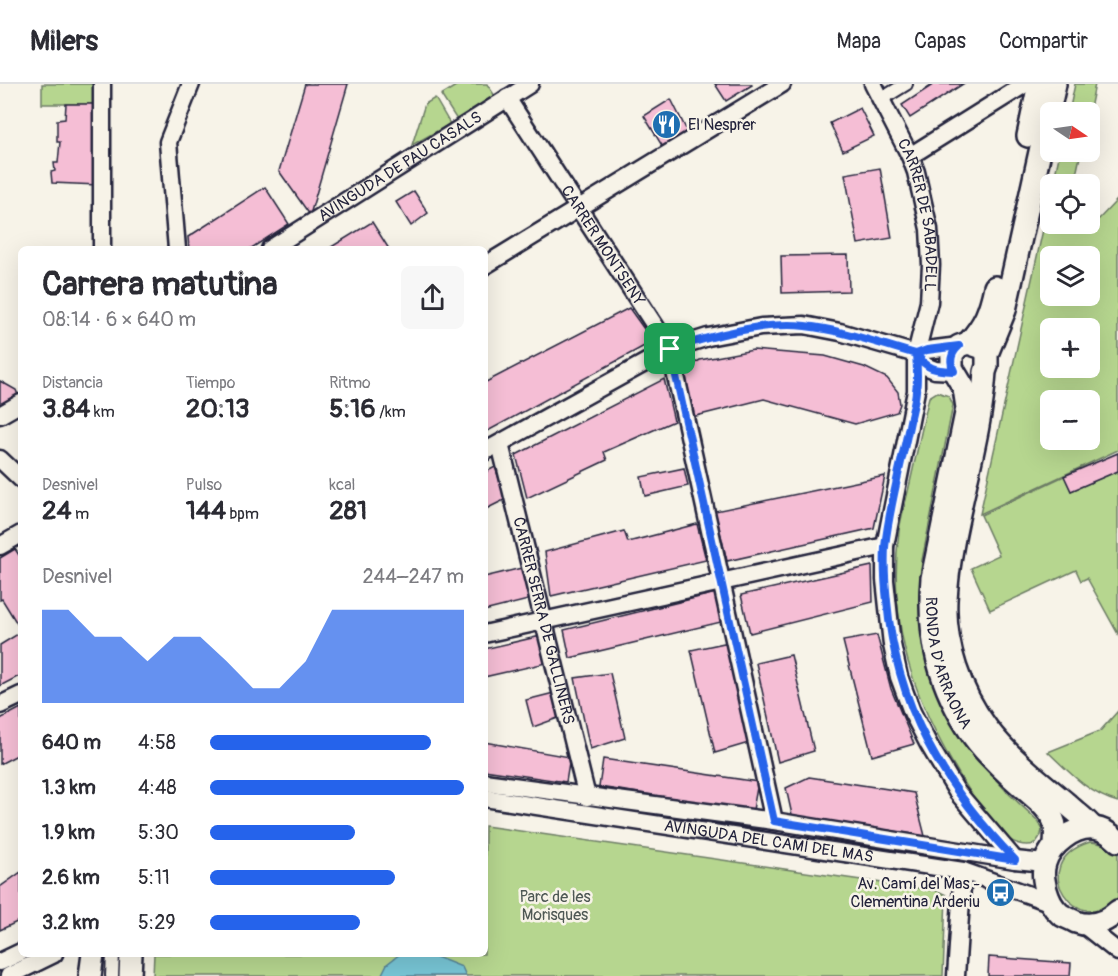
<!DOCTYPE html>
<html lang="es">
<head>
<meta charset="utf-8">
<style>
	body { margin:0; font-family:Pangolin,sans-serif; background:#f7f7f7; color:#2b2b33; height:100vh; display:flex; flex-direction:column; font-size:22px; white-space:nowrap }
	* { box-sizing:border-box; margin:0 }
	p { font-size:20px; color:#7c7c81 }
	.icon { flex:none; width:33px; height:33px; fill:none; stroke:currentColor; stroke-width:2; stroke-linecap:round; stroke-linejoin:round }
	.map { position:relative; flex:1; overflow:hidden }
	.panel { position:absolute; left:18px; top:162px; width:470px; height:711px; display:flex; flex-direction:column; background:#fff; border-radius:9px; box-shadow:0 6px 24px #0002 }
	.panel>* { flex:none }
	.needle { width:39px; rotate:103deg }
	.tools { position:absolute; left:1040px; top:18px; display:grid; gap:12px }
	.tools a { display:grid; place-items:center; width:60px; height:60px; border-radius:9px; background:#fff; box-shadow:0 6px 24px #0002; font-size:30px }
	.pin { position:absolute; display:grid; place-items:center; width:51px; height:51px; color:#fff; margin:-26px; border-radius:12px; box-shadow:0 3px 9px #0006 }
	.round { display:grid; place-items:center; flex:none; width:63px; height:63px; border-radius:9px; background:#f7f7f7 }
	.headline { display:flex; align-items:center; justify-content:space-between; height:102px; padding:0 24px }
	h1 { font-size:33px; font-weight:800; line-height:45px }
	.stats { display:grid; grid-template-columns:repeat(3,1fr); gap:9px; height:102px; padding:6px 24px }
	.stats div { display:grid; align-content:center }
	.stats b { font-size:26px; font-weight:800 }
	.stats small { font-size:16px; font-weight:400 }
	.stats p { font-size:16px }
	.chart { height:168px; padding:12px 24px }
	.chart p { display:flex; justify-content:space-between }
	.chart svg { width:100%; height:108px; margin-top:6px; fill:#2563eb; opacity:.7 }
	ul { padding:0 24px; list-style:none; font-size:20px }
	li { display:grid; grid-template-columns:96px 72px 1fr; align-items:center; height:45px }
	li i { height:15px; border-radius:8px; background:#2563eb }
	header { display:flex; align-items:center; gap:36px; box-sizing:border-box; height:84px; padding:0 30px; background:#fff; border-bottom:2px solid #e1e1e2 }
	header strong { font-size:28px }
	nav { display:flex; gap:33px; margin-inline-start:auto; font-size:21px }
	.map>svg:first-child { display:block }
	.green { fill:#b6d68f; stroke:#6c7c65; stroke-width:1.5; fill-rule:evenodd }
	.water { fill:#78c6d6; stroke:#568498; stroke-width:1.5 }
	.building { fill:#f5bed5; stroke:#22223b; stroke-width:1.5 }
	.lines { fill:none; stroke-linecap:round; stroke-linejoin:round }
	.pedestrian-casing { stroke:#22223b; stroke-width:16 }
	.minor-casing { stroke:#22223b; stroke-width:21 }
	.tertiary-casing { stroke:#22223b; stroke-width:26 }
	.pedestrian { stroke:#f7f3e8; stroke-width:12 }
	.minor { stroke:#f7f3e8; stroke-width:16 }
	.tertiary { stroke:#f7f3e8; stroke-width:21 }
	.route-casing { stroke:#fff; stroke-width:12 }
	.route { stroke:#2563eb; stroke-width:8 }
	.labels { text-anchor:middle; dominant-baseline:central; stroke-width:5; stroke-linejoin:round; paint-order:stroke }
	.poi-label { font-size:16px; fill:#22223b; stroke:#f7f3e8; text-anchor:start }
	.street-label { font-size:16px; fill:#22223b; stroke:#f7f3e8 }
	.park-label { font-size:16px; fill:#4e5854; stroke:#f7f3e8 }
</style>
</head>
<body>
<header>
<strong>Milers</strong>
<nav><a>Mapa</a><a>Capas</a><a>Compartir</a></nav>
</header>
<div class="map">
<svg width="1118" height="892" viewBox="0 0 1118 892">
	<rect width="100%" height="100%" fill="#f7f3e8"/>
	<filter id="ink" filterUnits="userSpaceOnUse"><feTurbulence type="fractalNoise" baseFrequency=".0167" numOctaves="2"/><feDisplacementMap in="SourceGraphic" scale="12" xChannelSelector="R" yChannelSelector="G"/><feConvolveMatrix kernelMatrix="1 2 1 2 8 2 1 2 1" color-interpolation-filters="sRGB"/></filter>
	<g filter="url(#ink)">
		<!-- green -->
		<g class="green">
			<rect x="42" y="0" width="55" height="20"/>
			<polygon points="459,0 487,0 495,12 457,36 441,11"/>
			<polygon points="1075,0 1095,0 1089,30 1069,28"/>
			<polygon points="435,14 450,40 412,61 425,20"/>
			<polygon points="1060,68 1081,68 1074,100 1053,100"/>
			<path d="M1050,114V140H1089V132L1099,135L1118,115V366L980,430ZM1050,172H1089V212H1050ZM1089,244V284H1050V244ZM1089,316V356H1050V316Z"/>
			<path d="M937,308L949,312L953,321L922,476L919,512L922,555L931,591L954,642L966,662L1007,708L1037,736L1042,744L1041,751L1035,760C1007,767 988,735 974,714C919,630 886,550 899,447C901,433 906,417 909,403C916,373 922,343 929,313Z"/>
			<polygon points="1118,387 1118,550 1087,494 1081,497 1076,486 990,526 971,484 999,471 981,431 1064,392 1071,407"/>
			<path d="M1118,627V718C1089,710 1069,688 1048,668L1100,647Z"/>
			<polygon points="485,742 938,807 946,811 943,892 153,892 154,870 484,870"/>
			<path d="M1090,758C1101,759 1110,761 1118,770V815C1080,856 1021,780 1090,758Z"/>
		</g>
		<!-- water -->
		<polygon class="water" points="400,870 434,872 462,883 466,892 381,892 387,880"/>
		<!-- building -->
		<g class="building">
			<polygon points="305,0 348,0 310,131 279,87"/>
			<polygon points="715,0 751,0 752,1 726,17"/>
			<polygon points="934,0 963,0 910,34 902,21"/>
			<polygon points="671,15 688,49 664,65 644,32"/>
			<polygon points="66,20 98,20 98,101 52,99 51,88 55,87 54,79 58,79 60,58 57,58 57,36 65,35"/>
			<polygon points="860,24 874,52 843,67 830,39"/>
			<polygon points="880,84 892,154 858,160 845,90"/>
			<polygon points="265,103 289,140 250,165 189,165 188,153"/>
			<polygon points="414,107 428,129 411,142 396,118"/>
			<polygon points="372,138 389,165 328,165"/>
			<polygon points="848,171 849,207 782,209 781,172"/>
			<polygon points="629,224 649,252 648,260 484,349 484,299"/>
			<polygon points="753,266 825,272 864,283 887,294 898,308 900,320 897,328 855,340 764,315 692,333 685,285 700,276"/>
			<polygon points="664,295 674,337 604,368 607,376 527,414 516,371"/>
			<polygon points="0,297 16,306 18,311 0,322"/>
			<polygon points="1118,369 1118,387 1071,407 1064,392"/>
			<polygon points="495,383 506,415 484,426 484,389"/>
			<polygon points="684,384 688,402 645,412 641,393"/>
			<polygon points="885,392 874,444 727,477 715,427"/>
			<polygon points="697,440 706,476 551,512 545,468 624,447 628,458"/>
			<polygon points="15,465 21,474 21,546 2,515 0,516 0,474"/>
			<polygon points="872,482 873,518 750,549 741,511"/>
			<polygon points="526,483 532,515 484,527 484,493"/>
			<polygon points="716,509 721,538 570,574 564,546"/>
			<polygon points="21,548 21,591 0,602 0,561"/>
			<polygon points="877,551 891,605 914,660 872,672 843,557"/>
			<polygon points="541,552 546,579 484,593 484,565"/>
			<polygon points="729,558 752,658 715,669 691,566"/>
			<polygon points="791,571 814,667 778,678 756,579"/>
			<polygon points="610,589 625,654 590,665 575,594"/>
			<polygon points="554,609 558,634 533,643 526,616"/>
			<polygon points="21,624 21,669 0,680 0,635"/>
			<polygon points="484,658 570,673 566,698 484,686"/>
			<polygon points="603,675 758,698 753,726 599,703"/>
			<polygon points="809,693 914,709 925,752 792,731 786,704"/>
			<polygon points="21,788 21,836 0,846 0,803"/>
			<polygon points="989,873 1071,879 1070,892 988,892"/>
		</g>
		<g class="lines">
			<defs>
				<g id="pedestrian">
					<polyline points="880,16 906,0"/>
					<polyline points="112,892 113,870"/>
				</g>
				<g id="minor">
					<polyline points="102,0 102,165"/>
					<path id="s1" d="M873,0L910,72L916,88L929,145L931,181L929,218L916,270V307L885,462V496L892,561L899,593L912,628L929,661L957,708L1015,776"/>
					<path id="s2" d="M507,14L670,265L774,737"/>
					<polyline points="910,72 1025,0"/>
					<polyline points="177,165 168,58 191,0"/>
					<path id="s3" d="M270,165L530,0"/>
					<polyline points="484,182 782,0"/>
					<polyline points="916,270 927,266 959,262"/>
					<polyline points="0,331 21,319"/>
					<path id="s4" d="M500,360L587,713"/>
					<polyline points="484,368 670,265 708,253 761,243 804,241 840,248 916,270 925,282 935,286 954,287"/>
					<polyline points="0,375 21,395"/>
					<polyline points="0,462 21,450"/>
					<polyline points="484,550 885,462"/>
					<polyline points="0,621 21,611"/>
					<polyline points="484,698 774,737 1015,776 1045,779"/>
					<path id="s5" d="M484,714L963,787L1049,818"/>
					<polyline points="1084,841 1118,868"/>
					<polyline points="0,878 21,868"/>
					<polyline points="9,892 54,870"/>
					<polyline points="956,892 963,787"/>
				</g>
				<g id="tertiary">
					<path d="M1055,0L1005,226L987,270V282L985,288C980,365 950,439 946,516C944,561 960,608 987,644C1009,673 1038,696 1066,719C1075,728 1085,734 1093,744"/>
					<polyline points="1028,52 1039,0"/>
					<path d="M968,259C985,240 990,227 995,203"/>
					<path id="s6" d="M987,270L983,264L968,259L959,262L952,270V284L964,304L967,324L932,494C927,553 939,603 973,652C986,670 1004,687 1021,702C1032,712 1046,721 1053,735C1057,743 1055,753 1055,762"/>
					<path d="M1118,757C1112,751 1103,745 1094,744C1074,742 1050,761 1045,779C1042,789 1044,797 1046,806C1049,816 1052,823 1060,830C1064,833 1071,835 1076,838C1092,844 1106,838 1118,827"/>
					<polyline points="90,892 93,870"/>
					<polyline points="130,892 131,870"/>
				</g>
			</defs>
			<!-- pedestrian casing -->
			<use href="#pedestrian" class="pedestrian-casing"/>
			<!-- minor casing -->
			<use href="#minor" class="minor-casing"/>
			<!-- tertiary casing -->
			<use href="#tertiary" class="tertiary-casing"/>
			<!-- pedestrian -->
			<use href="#pedestrian" class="pedestrian"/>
			<!-- minor -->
			<use href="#minor" class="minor"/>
			<!-- tertiary -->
			<use href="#tertiary" class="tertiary"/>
		</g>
	</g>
	<g class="lines" filter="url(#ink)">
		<defs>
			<path id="route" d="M670,265L774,737L1015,776C943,701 896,623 887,517C885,499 884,481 885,463C889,424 901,381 909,342C911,331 915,319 916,307C918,295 917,282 916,270C928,286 935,286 954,287C949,278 951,269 959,262L927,266L916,270C880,260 843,246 805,242C763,237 709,253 670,265"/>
		</defs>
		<!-- route casing -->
		<use href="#route" class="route-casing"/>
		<!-- route -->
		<use href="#route" class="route"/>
	</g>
	<!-- icons -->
	<defs>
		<symbol id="restaurant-disc" viewBox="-11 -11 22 22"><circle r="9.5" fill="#1f6fb2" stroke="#f7f3e8"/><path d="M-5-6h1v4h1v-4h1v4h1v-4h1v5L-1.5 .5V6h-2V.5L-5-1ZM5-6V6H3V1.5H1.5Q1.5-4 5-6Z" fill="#fff"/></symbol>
		<symbol id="bus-disc" viewBox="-11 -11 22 22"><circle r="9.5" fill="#1f6fb2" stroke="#f7f3e8"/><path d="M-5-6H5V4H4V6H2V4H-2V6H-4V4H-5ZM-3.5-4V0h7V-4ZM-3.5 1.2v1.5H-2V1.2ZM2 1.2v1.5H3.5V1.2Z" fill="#fff"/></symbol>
	</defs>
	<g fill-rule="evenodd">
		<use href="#restaurant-disc" x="650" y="24" width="33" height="33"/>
		<use href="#bus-disc" x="984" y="792" width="33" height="33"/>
	</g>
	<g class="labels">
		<!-- poi labels -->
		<g class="poi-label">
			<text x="688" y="41">El Nesprer</text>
			<text x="980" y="800" text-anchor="end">Av. Camí del Mas -<tspan x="980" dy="18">Clementina Arderiu</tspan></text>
		</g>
		<!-- street labels -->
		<g class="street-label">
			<text stroke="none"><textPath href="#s3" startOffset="154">AVINGUDA DE PAU CASALS</textPath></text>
			<text stroke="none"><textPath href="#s1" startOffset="141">CARRER DE SABADELL</textPath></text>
			<text stroke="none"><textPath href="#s2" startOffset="176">CARRER MONTSENY</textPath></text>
			<text stroke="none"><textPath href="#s4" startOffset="182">CARRER SERRA DE GALLINERS</textPath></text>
			<text stroke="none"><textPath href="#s6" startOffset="362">RONDA D'ARRAONA</textPath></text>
			<text stroke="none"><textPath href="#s5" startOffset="288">AVINGUDA DEL CAMÍ DEL MAS</textPath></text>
		</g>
		<!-- park labels -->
		<g class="park-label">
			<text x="555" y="813">Parc de les<tspan x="555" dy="18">Morisques</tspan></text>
		</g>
	</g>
</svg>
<div class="tools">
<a><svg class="needle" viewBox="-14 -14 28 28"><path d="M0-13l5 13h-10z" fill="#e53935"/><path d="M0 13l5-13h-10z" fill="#7c7c81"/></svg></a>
<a><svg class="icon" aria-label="locate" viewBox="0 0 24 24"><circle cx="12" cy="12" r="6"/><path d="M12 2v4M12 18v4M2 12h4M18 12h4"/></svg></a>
<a><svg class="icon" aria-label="layers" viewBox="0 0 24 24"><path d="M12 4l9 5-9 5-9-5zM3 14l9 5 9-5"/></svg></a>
<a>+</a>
<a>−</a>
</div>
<div class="pin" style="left:670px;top:265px;background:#1e9e55"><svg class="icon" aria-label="arrive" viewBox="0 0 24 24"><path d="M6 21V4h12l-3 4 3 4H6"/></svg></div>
<section class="panel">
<div class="headline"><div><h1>Carrera matutina</h1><p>08:14 · 6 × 640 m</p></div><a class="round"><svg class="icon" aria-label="share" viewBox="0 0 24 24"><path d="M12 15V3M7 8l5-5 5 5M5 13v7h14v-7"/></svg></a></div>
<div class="stats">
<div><p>Distancia</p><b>3.84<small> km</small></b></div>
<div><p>Tiempo</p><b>20:13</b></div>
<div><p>Ritmo</p><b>5:16<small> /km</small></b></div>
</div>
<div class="stats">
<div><p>Desnivel</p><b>24<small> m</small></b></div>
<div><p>Pulso</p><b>144<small> bpm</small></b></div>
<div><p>kcal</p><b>281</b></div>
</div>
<div class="chart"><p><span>Desnivel</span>244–247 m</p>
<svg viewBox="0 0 160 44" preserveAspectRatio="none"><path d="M0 44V6L10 6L20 17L30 17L40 27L50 17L60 17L70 27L80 38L90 38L100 27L110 6L120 6L130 6L140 6L150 6L160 6V44z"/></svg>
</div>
<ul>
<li><b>640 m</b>4:58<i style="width:87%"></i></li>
<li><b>1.3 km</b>4:48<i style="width:100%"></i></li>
<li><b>1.9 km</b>5:30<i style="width:57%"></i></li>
<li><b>2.6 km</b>5:11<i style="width:73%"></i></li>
<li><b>3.2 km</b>5:29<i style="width:59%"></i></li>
</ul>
</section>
</div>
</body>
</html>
